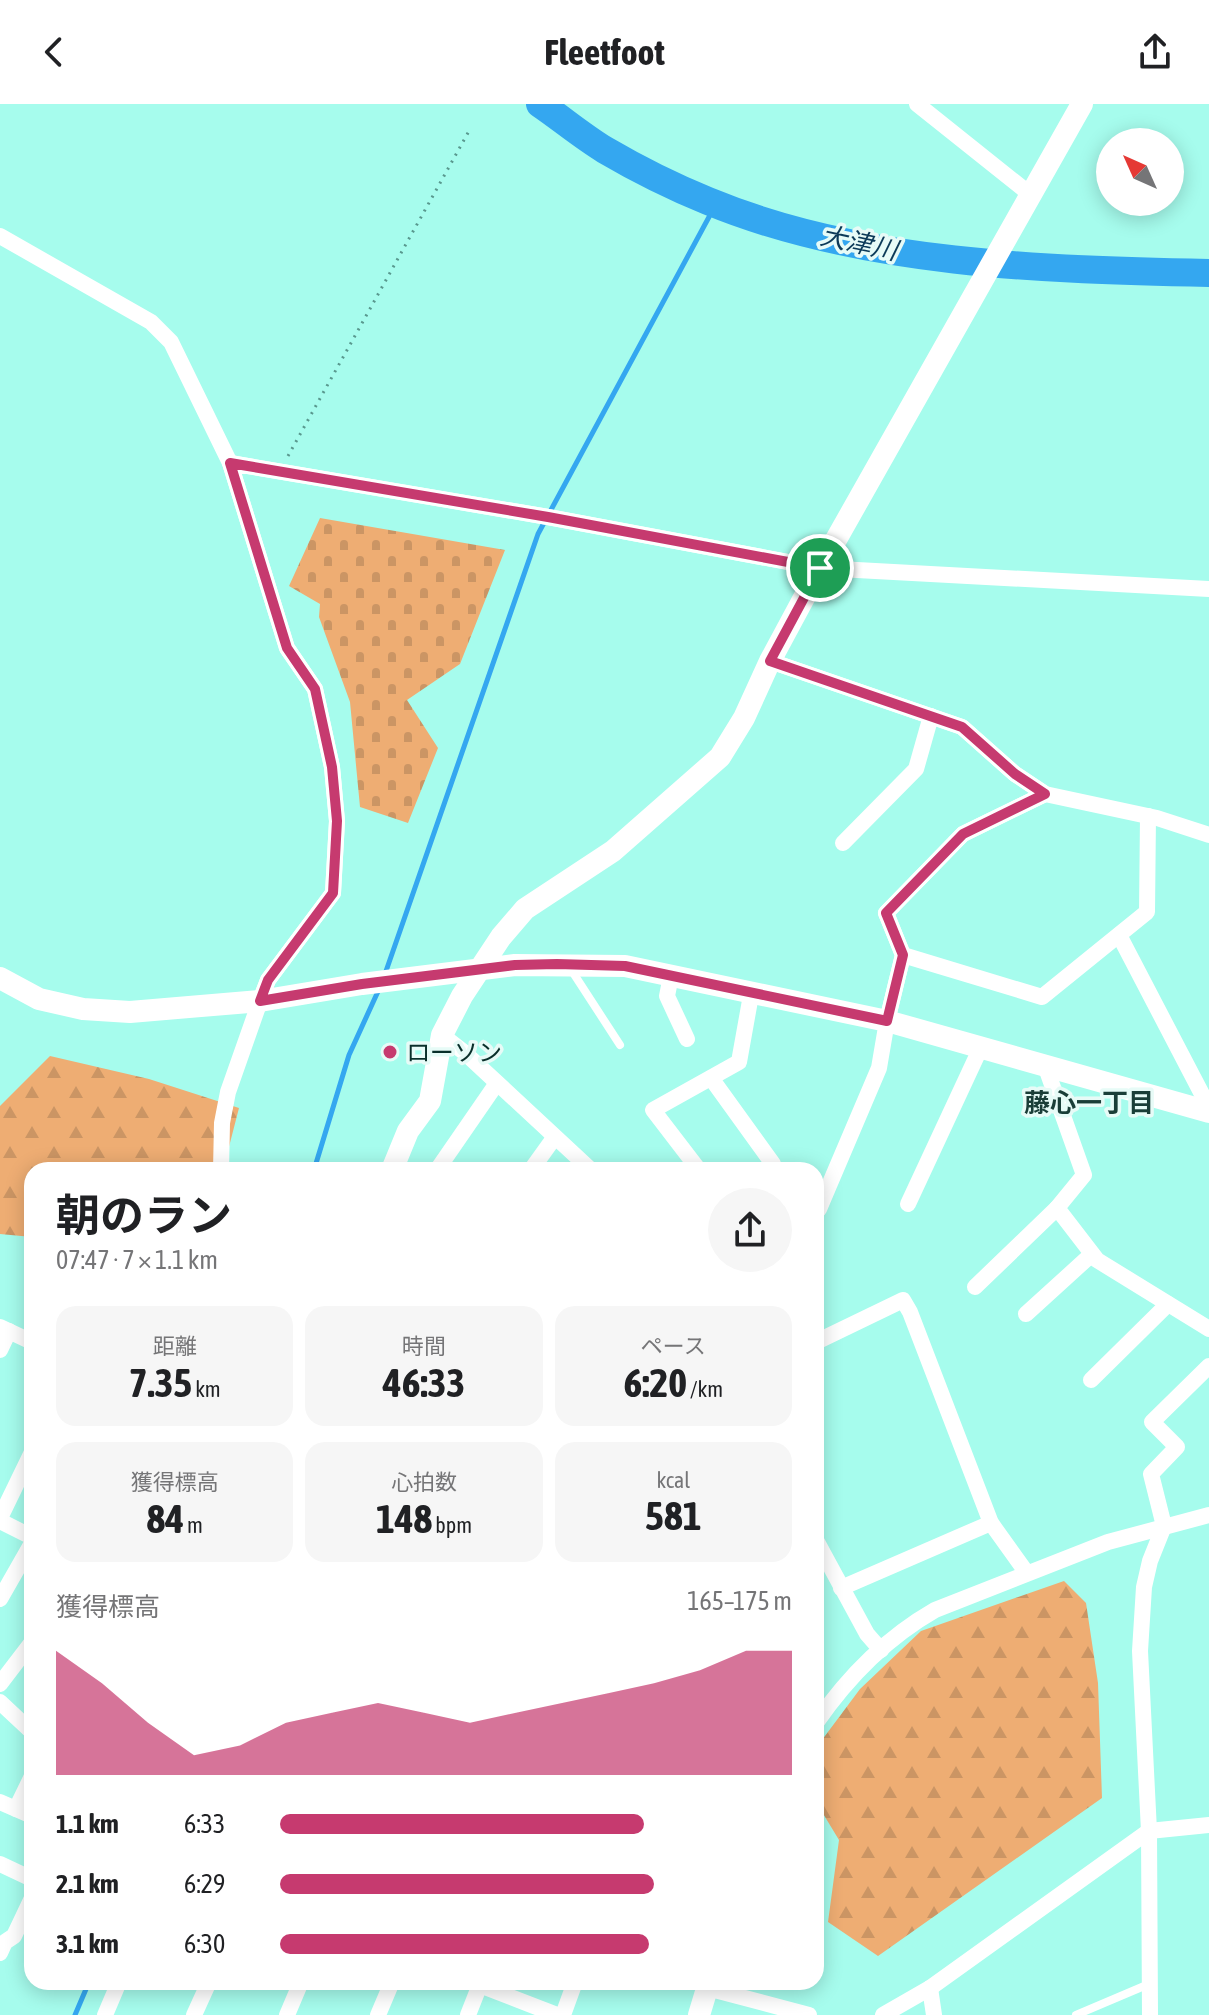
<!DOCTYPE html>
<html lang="ja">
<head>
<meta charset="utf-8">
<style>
	body { margin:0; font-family:"Asap Condensed","Noto Sans JP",sans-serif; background:#f6f6f6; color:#202124; height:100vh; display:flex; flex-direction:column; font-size:30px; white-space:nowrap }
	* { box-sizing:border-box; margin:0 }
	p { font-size:26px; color:#757577 }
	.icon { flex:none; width:44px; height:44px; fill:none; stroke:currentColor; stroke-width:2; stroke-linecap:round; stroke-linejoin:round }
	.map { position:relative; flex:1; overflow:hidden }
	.side { position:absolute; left:24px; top:1058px; width:800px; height:828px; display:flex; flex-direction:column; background:#fff; border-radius:24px; box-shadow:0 4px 20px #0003 }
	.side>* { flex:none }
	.needle { width:52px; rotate:315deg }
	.tools { position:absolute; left:1096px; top:24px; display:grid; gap:16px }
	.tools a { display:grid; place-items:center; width:88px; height:88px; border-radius:50%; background:#fff; box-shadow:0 4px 20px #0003; font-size:40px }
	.pin { position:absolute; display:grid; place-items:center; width:68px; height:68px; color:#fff; margin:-34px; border:4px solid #fff; border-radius:50%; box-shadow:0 2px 8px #0007 }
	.round { display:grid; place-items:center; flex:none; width:84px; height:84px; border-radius:42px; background:#f6f6f6 }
	.summary { display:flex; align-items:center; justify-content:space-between; height:136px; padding:0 32px }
	h1 { font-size:44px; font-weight:700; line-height:60px }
	.stats { display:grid; grid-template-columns:repeat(3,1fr); gap:12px; height:136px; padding:8px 32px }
	.stats div { display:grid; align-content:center; border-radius:20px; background:#f6f6f6; text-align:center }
	.stats b { font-size:40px; font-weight:700 }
	.stats small { font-size:22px; font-weight:400 }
	.stats p { font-size:22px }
	.chart { height:224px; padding:16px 32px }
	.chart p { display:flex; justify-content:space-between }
	.chart svg { width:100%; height:144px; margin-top:8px; fill:#c63a6f; opacity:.7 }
	ul { padding:0 32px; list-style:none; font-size:26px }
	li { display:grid; grid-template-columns:128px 96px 1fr; align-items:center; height:60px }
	li i { height:20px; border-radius:10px; background:#c63a6f }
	header { display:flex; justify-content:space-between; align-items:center; height:104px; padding:0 32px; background:#fff; font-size:36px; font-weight:700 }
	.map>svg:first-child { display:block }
	.forest { fill:url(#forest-firs) }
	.cemetery { fill:url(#cemetery-stones) }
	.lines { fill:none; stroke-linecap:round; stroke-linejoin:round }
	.stream { stroke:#34a7f0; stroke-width:5 }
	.river { stroke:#34a7f0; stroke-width:28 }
	.path { stroke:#59988e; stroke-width:3; stroke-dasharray:2 6; stroke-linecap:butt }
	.lane { stroke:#fff; stroke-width:8 }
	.street { stroke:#fff; stroke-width:16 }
	.secondary { stroke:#fff; stroke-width:22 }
	.route-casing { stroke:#fff; stroke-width:16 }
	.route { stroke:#c63a6f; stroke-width:10 }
	.poi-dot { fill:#c63a6f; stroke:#e7fbf7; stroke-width:3 }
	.labels { text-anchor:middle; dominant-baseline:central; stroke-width:7; stroke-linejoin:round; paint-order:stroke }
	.poi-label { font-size:24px; fill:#092f2a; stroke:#e7fbf7; text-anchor:start }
	.water-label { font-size:26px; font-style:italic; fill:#0c3a58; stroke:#e7fbf7 }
	.neighbourhood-label { font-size:26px; font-weight:bold; fill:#1a3e38; stroke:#e7fbf7 }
</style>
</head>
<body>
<header><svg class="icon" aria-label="back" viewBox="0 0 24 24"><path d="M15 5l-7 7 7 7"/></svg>Fleetfoot<svg class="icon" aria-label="share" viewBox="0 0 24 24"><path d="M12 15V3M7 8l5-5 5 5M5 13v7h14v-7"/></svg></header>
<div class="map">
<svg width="1209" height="1911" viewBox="0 0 1209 1911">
	<defs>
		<pattern id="forest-firs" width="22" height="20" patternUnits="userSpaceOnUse" patternTransform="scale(2)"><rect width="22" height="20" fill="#eead73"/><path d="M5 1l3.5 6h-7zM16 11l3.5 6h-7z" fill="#cb9564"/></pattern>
		<pattern id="cemetery-stones" width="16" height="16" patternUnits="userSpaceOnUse" patternTransform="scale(2)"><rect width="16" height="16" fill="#eead73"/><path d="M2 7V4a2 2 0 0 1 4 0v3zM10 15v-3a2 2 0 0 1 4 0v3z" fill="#cb9564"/></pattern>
	</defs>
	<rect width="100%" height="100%" fill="#a6fced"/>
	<!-- forest -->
	<g class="forest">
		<polygon points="50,952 149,975 239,1004 223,1066 32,1066 32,1133 0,1130 0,1002"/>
		<polygon points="1064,1477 1086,1499 1098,1579 1102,1694 878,1852 828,1818 839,1736 816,1698 816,1644 860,1585 921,1527"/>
	</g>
	<!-- cemetery -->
	<polygon class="cemetery" points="320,414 505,446 460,560 407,596 438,644 408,719 360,703 350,598 319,513 320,500 289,482"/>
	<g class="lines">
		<!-- stream -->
		<g class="stream">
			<polyline points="385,870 538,430 716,100"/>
			<polyline points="314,1066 349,951 380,883"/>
			<polyline points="75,1911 89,1878"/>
		</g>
		<!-- river -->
		<path class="river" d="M540,0C562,15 582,32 605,46C634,63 676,84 708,97C860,160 1046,166 1209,169"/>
		<!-- path -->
		<polyline class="path" points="288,352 469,27"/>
		<!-- lane -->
		<g class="lane">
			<polyline points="570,864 620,941"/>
			<polyline points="1076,1911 1149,1880"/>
		</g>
		<!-- street -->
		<g class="street">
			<polyline points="917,0 1031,91"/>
			<polyline points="0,132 151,218 171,238 230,359 287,544 315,585 332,663 337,717 333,789 268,876 260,897 228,988 222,1019 221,1066"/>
			<polyline points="230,359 548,413 820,464 1209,485"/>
			<polyline points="770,557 962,623 1015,670 1045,690 1157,714 1209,731"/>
			<polyline points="843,739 916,665 931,612"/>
			<polyline points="1119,831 1204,994 1206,1007"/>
			<polyline points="903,851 1042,893 1147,808 1148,712"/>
			<polyline points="671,872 667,892 687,935"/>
			<polyline points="442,931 465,949 591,1066"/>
			<polyline points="1045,961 1084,1071 1057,1104 1097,1156 1209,1225"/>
			<polyline points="711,974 773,1060 765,1066"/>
			<polyline points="437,1066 497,979"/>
			<polyline points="531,1066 554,1034"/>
			<polyline points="699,1066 653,1006 739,958 751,891"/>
			<polyline points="908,1100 981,943"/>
			<polyline points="819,1105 879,964 887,917 903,851 886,809 963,730 1045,690"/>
			<polyline points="975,1183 1057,1104"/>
			<polyline points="1026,1210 1092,1150"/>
			<polyline points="0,1223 32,1238"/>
			<polyline points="816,1238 903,1196 910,1208 991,1419 1026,1468"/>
			<polyline points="0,1246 9,1227"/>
			<polyline points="1091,1276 1168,1200"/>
			<polyline points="0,1414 32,1348"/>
			<polyline points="0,1417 32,1433"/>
			<polyline points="816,1436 867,1530 881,1546"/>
			<polyline points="841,1484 991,1419"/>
			<polyline points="0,1495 32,1439"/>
			<polyline points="0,1580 32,1538"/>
			<polyline points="0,1598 32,1628"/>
			<path d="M816,1619C847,1574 888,1533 935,1506L1108,1438L1209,1411"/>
			<polyline points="0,1698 32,1712"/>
			<polyline points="16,1705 32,1672"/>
			<polyline points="0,1760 32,1775"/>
			<polyline points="0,1849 5,1838 14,1832 32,1794"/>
			<polyline points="472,1878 557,1911"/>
			<polyline points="707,1884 809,1911"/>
			<polyline points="930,1884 934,1911"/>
			<polyline points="105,1911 119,1878"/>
			<polyline points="194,1911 209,1878"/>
			<polyline points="287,1911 301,1878"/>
			<polyline points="378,1911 392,1878"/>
			<polyline points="468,1911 481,1878"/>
			<polyline points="563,1911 575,1878"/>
			<polyline points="883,1911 930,1884 1149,1727 1209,1721"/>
			<polyline points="1150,1911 1149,1727 1140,1547 1144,1483 1150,1457 1164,1422 1151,1370 1177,1343 1152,1318 1209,1262"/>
		</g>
		<!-- secondary -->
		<g class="secondary">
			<polyline points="0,874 39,895 83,905 130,908 260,897 362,880 515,861 625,862 887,917 1209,1008"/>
			<polyline points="392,1066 408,1027 430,997 442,931 462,892 501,833 525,805 613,747 720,653 744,614 770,557 820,464 1082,0"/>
			<polyline points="699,1911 709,1878"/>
		</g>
	</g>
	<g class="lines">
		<defs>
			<polygon id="route" points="230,359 548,413 820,464 770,557 962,623 1015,670 1045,690 963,730 886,809 903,851 887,917 625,862 557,860 515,861 362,880 260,897 268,876 333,789 337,717 332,663 315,585 287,544"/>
		</defs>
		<!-- route casing -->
		<use href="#route" class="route-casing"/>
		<!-- route -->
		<use href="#route" class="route"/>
	</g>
	<!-- markers -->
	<circle class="poi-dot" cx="390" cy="948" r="8"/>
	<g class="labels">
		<!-- poi labels -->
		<g class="poi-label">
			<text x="406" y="948">ローソン</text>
		</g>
		<!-- water labels -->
		<g class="water-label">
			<text transform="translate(859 139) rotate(12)">大津川</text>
		</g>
		<!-- neighbourhood labels -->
		<g class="neighbourhood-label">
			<text x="1089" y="999">藤心一丁目</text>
		</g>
	</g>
</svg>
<div class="tools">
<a><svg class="needle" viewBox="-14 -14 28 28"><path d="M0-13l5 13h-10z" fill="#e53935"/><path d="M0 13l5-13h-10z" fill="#757577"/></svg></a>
</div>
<div class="pin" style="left:820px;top:464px;background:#1e9e55"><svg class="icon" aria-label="arrive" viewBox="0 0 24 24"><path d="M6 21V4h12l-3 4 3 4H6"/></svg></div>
<section class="side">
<div class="summary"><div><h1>朝のラン</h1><p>07:47 · 7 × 1.1 km</p></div><a class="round"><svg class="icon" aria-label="share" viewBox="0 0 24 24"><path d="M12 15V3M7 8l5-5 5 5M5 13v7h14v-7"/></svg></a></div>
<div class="stats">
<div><p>距離</p><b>7.35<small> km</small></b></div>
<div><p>時間</p><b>46:33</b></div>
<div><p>ペース</p><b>6:20<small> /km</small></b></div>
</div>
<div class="stats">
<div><p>獲得標高</p><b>84<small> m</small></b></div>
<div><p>心拍数</p><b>148<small> bpm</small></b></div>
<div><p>kcal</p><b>581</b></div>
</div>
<div class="chart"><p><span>獲得標高</span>165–175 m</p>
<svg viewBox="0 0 160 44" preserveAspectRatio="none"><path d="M0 44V6L10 16L20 28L30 38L40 35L50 28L60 25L70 22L80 25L90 28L100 25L110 22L120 19L130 16L140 12L150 6L160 6V44z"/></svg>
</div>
<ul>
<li><b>1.1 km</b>6:33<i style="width:71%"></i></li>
<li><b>2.1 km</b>6:29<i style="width:73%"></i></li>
<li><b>3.1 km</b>6:30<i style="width:72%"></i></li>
</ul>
</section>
</div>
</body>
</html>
